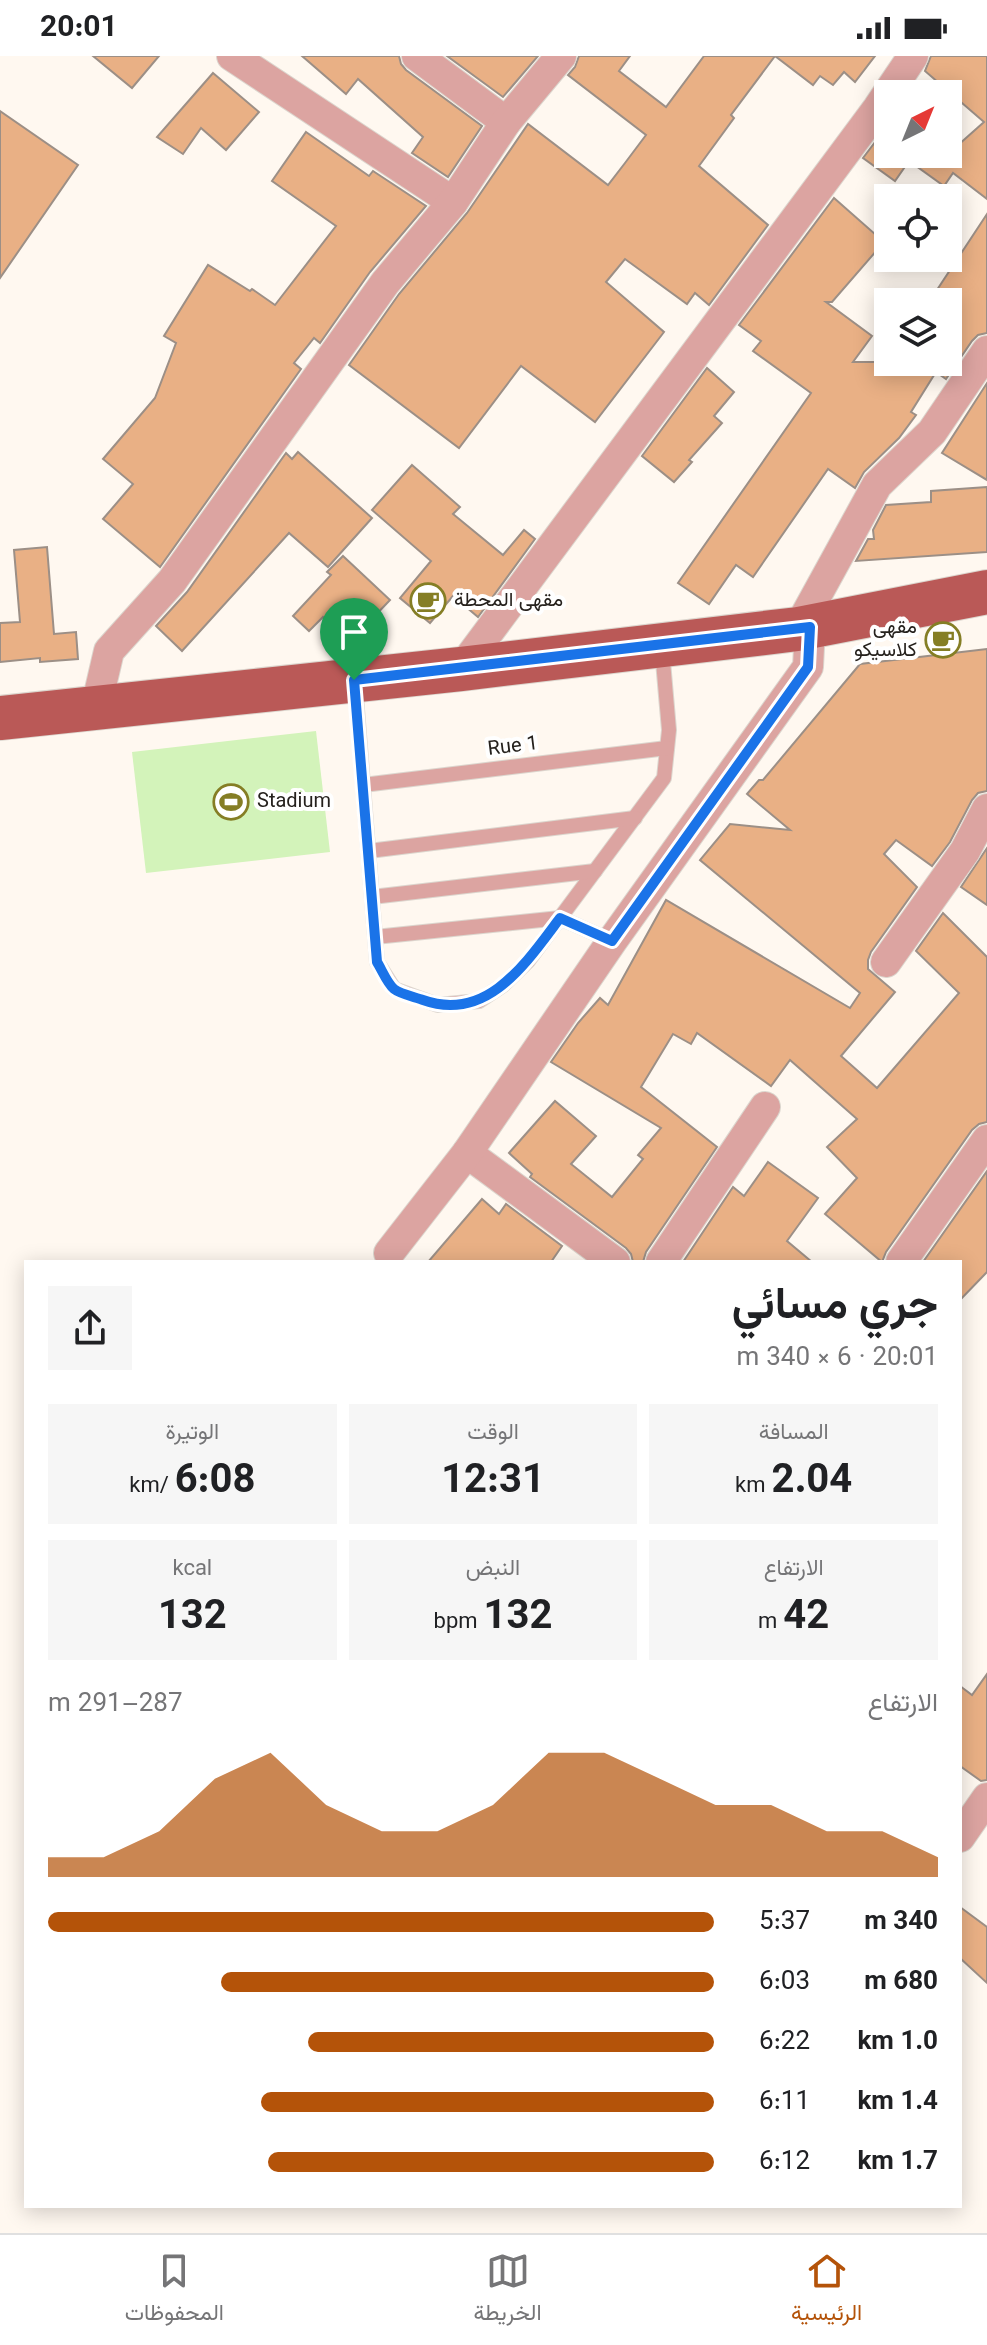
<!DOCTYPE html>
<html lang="ar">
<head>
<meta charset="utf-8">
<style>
	body { margin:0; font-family:Georgia,Vazirmatn,serif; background:#f6f6f6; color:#202124; direction:rtl; height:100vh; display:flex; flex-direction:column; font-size:30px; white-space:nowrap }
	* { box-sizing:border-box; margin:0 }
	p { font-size:26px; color:#757577 }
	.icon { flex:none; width:44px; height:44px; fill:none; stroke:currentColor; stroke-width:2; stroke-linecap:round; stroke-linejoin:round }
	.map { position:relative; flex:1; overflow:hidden; direction:ltr }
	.sheet { position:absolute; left:24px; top:1204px; width:938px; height:948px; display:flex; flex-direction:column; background:#fff; border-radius:0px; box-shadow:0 4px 20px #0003; direction:rtl }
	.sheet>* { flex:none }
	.needle { width:52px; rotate:43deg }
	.buttons { position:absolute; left:874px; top:24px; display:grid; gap:16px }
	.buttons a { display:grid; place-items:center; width:88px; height:88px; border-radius:0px; background:#fff; box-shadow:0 4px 20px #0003; font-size:40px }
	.pin { position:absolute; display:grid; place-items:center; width:68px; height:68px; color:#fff; margin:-82px -34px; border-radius:50% 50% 50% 0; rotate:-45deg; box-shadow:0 0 8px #0007 }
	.pin .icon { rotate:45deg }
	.round { display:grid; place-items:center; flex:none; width:84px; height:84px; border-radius:0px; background:#f6f6f6 }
	.summary { display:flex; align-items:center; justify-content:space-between; height:136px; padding:0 24px }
	h1 { font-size:44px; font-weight:700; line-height:60px }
	.figures { display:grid; grid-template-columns:repeat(3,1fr); gap:12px; height:136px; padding:8px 24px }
	.figures div { display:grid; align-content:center; border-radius:0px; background:#f6f6f6; text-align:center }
	.figures b { font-size:40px; font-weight:700 }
	.figures small { font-size:22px; font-weight:400 }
	.figures p { font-size:22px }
	.chart { height:224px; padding:16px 24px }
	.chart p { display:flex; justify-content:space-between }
	.chart svg { width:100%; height:144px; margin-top:8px; fill:#b45309; opacity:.7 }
	ul { padding:0 24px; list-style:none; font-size:26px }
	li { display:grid; grid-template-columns:128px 96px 1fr; align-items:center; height:60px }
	li i { height:20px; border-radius:10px; background:#b45309 }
	.status { display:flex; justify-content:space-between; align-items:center; height:56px; padding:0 40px; background:#fff; direction:ltr }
	.status svg { height:22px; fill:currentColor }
	.menu { display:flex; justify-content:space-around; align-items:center; height:112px; border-top:2px solid #e0e0e0; background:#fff; font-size:22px; color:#757577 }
	.menu a { display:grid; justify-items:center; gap:4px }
	.menu .current { color:#b45309 }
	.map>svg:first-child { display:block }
	.green { fill:#d3f3ba }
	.building { fill:#e9b085; stroke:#9c8f86; stroke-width:2 }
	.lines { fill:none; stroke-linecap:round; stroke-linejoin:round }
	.lane-casing { stroke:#dcd6ce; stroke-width:16 }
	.street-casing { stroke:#dcd6ce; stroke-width:32 }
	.primary-casing { stroke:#dcd6ce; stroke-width:46 }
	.lane { stroke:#dca4a1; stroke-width:14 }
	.street { stroke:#dca4a1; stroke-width:30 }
	.primary { stroke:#ba5957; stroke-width:44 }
	.route-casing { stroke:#fff; stroke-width:16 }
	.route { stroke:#1a73e8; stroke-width:10 }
	.labels { text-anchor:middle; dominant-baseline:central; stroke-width:8; stroke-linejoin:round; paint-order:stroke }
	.poi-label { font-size:20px; fill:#25211d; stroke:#fff; text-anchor:start }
	.street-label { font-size:20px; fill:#25211d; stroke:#fff }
</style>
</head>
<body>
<div class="status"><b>20:01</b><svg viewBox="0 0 49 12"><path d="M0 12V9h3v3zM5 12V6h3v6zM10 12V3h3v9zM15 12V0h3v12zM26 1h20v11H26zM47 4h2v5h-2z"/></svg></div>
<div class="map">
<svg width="987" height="2177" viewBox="0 0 987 2177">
	<rect width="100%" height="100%" fill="#fff8f0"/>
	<!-- green -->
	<polygon class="green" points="316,675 330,796 146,817 132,696"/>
	<!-- building -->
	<g class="building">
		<polygon points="93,0 159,0 132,32"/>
		<polygon points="302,0 399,0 401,8 406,14 482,70 448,121 412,97 423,81 358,23 346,38"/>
		<polygon points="447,0 538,0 503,41"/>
		<polygon points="579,0 630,0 619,15 666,51 704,0 775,0 731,59 734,62 699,110 768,169 709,249 695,237 687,248 625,203 606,226 664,276 595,366 521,310 459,392 349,309 399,238 467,157 528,68 608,129 625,107 646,79 568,19 575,11"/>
		<polygon points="775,0 875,0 855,26 844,16 833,29 820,20 813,29"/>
		<polygon points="931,0 987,0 987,143 953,117 944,130 909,105 895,125 863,102 888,69 888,98 948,98 984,66 925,15"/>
		<polygon points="213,17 259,56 226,94 201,72 183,98 157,81"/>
		<polygon points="0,55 78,109 0,222"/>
		<polygon points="306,76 369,120 373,115 426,150 370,216 320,287 314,282 294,307 301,313 160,511 103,463 133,428 103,403 155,342 176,287 164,280 208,209 250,235 252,233 275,249 336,170 272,125"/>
		<polygon points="834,142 884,186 832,246 826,246 872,280 853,306 948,306 948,246 929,246 987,158 987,277 978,279 972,285 946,323 936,316 911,356 916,359 899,382 864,416 855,432 828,413 753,521 736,509 709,548 678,527 811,337 753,295 761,285 739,269"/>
		<polygon points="707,312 734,336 714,360 722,367 689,404 692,406 674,426 642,400"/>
		<polygon points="987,327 987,424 942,397"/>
		<polygon points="298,396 372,462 328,511 289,477 182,595 156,570 187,536 286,397 292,403"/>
		<polygon points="412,409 460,451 453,458 503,499 524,474 535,483 478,561 453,540 430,567 400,542 431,505 372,454"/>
		<polygon points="987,431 987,496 856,505 868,483 874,483 873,474 886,449 931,446 931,435"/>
		<polygon points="47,491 54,578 76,576 78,603 40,606 40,602 0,606 0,567 20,566 14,494"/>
		<polygon points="343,500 390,544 350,586 323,561 309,575 293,560 331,519 327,516"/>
		<polygon points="987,593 987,735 978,737 972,744 950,786 932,810 896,784 884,798 917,831 871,896 868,904 868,913 895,936 841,1000 877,1032 959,937 916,895 943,857 987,901 987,1066 979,1068 972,1074 886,1196 882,1206 825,1158 857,1122 827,1091 857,1063 790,1004 771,1030 697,977 691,988 673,978 641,1031 717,1091 646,1196 643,1206 633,1206 631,1198 626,1192 530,1121 532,1118 509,1097 555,1045 596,1080 571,1108 612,1141 643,1103 638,1099 661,1072 551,1006 578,967 600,942 608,949 666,844 850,952 860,937 700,804 730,768 790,774 747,738 759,724 763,724 860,608"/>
		<polygon points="987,792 987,849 961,831"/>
		<polygon points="768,1106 818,1142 787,1185 812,1206 683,1206 733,1131 744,1140"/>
		<polygon points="987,1115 987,1216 960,1244 960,1206 923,1206"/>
		<polygon points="482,1143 499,1158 506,1148 562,1190 551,1206 428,1206"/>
		<polygon points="987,1618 987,1724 981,1725 960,1710 960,1630 972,1639"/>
		<polygon points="960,1851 987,1871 987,1927 960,1902"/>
	</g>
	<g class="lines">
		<defs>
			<g id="lane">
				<polyline points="355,628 377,906 394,933 438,949 479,945 503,929 528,905 664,722 669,674 662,594"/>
				<polyline points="363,729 667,692"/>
				<polyline points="369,795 635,762"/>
				<polyline points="372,841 595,815"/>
				<polyline points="375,881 560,862 612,885"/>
			</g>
			<g id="street">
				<polyline points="232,0 453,146"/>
				<polyline points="417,0 506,66"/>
				<polyline points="798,573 877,429 932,376 987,295"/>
				<polyline points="461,613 878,52 913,0"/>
				<polyline points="96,651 109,595 172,525 385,227 453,146 506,66 561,0"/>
				<polyline points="886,906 965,795 987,753"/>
				<polyline points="467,1097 615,1206"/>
				<polyline points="389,1197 467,1097 612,885 808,611 810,571"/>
				<polyline points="661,1206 765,1051"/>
				<polyline points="901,1206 987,1084"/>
				<polyline points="960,1781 987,1742"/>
			</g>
			<polyline id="primary" points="0,662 461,613 798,573 987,536"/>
		</defs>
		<!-- lane casing -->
		<use href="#lane" class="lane-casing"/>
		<!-- street casing -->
		<use href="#street" class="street-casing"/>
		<!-- primary casing -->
		<use href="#primary" class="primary-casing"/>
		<!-- lane -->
		<use href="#lane" class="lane"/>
		<!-- street -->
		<use href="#street" class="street"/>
		<!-- primary -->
		<use href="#primary" class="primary"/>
	</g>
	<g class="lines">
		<defs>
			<path id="route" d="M810,571L808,611L612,885L560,862C526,907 487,967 423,944C415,941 400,938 394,933C387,927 382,914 377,906L354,624Z"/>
		</defs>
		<!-- route casing -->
		<use href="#route" class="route-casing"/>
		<!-- route -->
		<use href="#route" class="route"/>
	</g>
	<!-- icons -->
	<defs>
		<symbol id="cafe-ring" viewBox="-11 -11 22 22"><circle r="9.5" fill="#fff" stroke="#857e25" stroke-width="1.5"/><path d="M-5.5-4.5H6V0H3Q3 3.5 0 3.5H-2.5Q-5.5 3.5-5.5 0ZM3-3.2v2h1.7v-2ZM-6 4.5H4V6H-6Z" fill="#857e25"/></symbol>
		<symbol id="stadium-ring" viewBox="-11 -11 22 22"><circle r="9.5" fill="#fff" stroke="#857e25" stroke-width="1.5"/><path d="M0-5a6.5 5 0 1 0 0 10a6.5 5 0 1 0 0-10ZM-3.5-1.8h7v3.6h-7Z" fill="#857e25"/></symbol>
	</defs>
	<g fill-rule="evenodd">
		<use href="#cafe-ring" x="408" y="525" width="40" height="40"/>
		<use href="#cafe-ring" x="923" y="564" width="40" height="40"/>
		<use href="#stadium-ring" x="211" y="726" width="40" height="40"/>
	</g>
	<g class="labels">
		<!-- poi labels -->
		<g class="poi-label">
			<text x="454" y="545">مقهى المحطة</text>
			<text x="917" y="572" text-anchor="end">مقهى<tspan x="917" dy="23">كلاسيكو</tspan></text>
			<text x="257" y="746">Stadium</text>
		</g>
		<!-- street labels -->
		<g class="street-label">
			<text transform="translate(513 691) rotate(-7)">Rue 1</text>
		</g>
	</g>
</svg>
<div class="buttons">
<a><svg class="needle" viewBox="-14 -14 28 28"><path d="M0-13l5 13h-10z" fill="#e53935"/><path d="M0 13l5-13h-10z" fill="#757577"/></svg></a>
<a><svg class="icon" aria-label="locate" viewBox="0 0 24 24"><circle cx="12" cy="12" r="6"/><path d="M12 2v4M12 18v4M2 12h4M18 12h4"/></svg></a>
<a><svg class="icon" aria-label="layers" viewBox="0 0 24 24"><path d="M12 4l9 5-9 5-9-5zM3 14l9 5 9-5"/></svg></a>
</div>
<div class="pin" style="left:354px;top:624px;background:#1e9e55"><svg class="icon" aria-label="arrive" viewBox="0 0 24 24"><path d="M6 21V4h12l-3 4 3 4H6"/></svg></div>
<section class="sheet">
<div class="summary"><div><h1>جري مسائي</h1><p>20:01 · 6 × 340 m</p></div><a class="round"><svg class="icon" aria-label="share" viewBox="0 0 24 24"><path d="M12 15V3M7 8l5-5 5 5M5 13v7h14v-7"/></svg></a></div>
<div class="figures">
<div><p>المسافة</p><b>2.04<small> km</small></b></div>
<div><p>الوقت</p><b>12:31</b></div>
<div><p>الوتيرة</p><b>6:08<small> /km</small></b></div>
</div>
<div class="figures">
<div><p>الارتفاع</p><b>42<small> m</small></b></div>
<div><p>النبض</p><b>132<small> bpm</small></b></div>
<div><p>kcal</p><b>132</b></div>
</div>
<div class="chart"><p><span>الارتفاع</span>287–291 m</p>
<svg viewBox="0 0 160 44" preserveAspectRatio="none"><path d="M0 44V38L10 38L20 30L30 14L40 6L50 22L60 30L70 30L80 22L90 6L100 6L110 14L120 22L130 22L140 30L150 30L160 38V44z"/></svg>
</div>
<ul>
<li><b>340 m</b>5:37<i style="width:100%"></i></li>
<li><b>680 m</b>6:03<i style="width:74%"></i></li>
<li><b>1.0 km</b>6:22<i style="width:61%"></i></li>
<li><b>1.4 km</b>6:11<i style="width:68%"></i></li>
<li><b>1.7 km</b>6:12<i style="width:67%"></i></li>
</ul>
</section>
</div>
<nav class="menu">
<a class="current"><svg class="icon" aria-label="home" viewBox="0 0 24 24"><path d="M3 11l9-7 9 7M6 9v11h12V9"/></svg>الرئيسية</a>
<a><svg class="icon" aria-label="map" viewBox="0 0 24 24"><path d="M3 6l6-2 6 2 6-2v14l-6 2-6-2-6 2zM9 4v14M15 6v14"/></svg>الخريطة</a>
<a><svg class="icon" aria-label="saved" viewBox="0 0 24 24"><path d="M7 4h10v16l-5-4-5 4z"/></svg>المحفوظات</a>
</nav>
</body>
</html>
